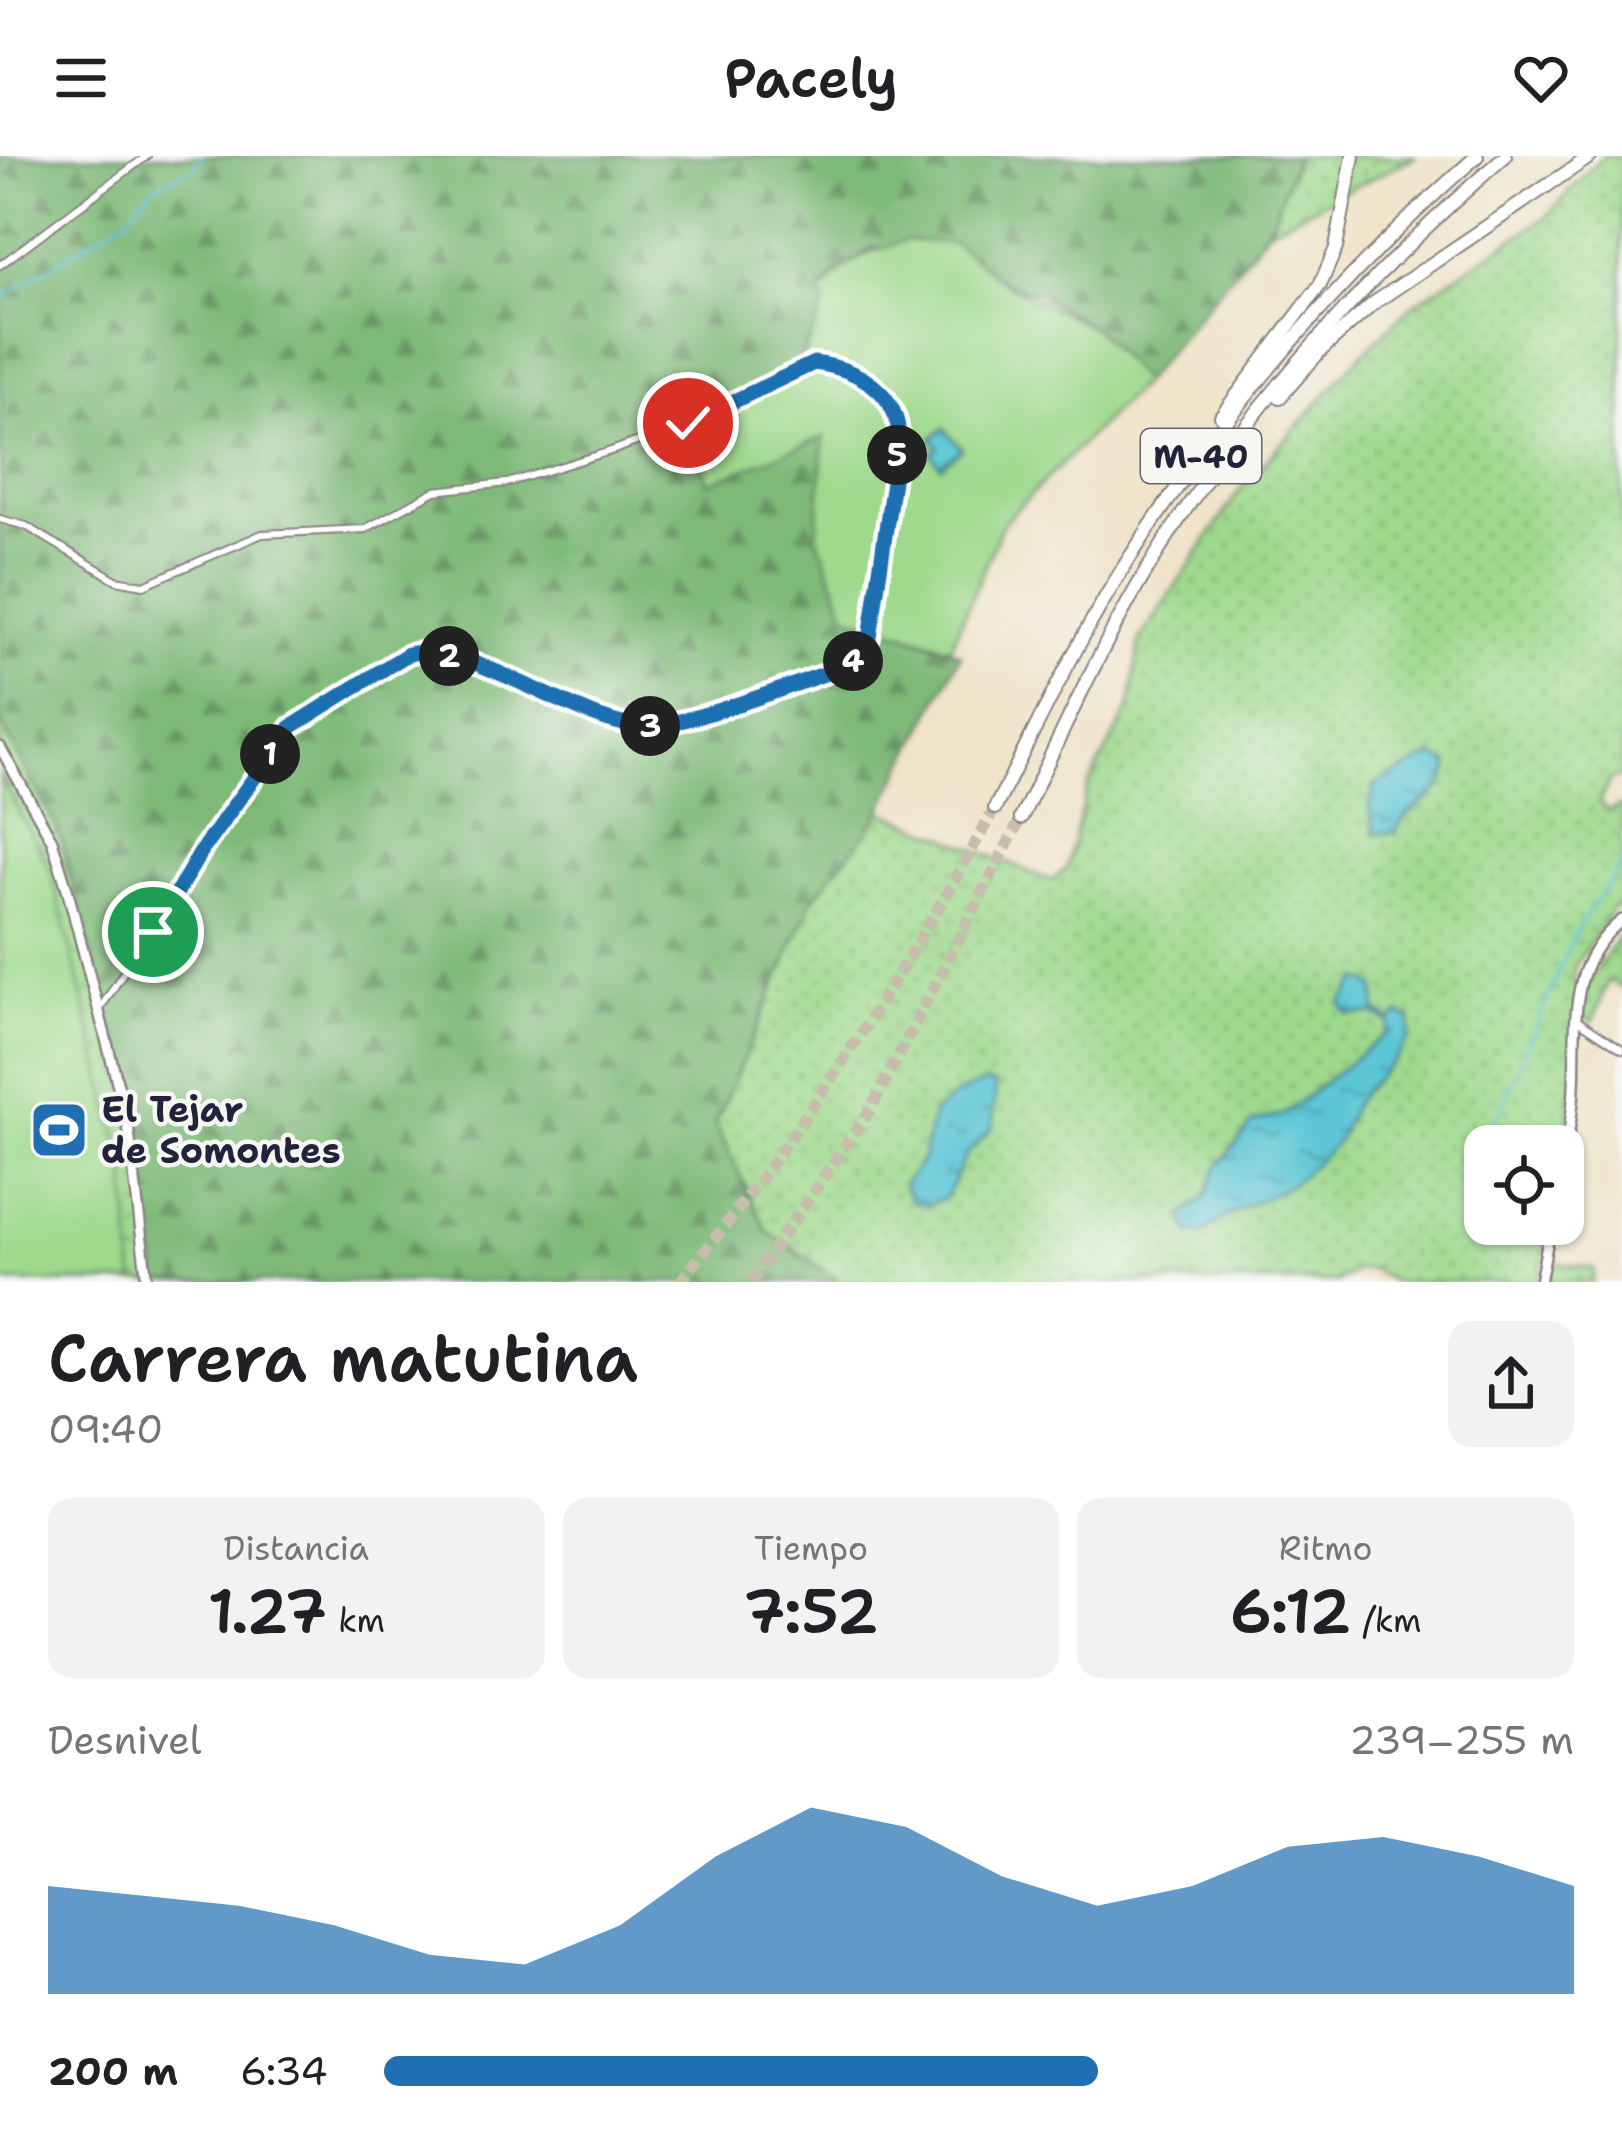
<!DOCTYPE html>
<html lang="es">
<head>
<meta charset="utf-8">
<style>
	body { margin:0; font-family:"Shantell Sans",sans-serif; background:#f2f2f2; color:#202124; height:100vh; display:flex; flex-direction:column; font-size:45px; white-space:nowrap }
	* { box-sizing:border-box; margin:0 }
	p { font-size:39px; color:#757577 }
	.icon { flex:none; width:66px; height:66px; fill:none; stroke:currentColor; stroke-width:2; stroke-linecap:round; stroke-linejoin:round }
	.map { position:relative; height:1126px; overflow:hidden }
	.side { display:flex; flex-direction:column; background:#fff; flex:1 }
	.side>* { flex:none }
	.fabs { position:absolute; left:1464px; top:969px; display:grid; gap:24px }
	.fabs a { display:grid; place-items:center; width:120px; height:120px; border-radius:24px; background:#fff; box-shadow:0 3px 9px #0004; font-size:60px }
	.pin { position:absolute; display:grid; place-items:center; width:102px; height:102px; color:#fff; margin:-51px; border:6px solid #fff; border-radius:50%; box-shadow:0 3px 12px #0007 }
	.km { position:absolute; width:60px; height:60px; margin:-30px; border-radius:50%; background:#222; color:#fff; font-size:33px; line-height:60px; text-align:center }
	.round { display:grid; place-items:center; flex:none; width:126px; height:126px; border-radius:24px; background:#f2f2f2 }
	.head { display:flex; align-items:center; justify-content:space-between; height:204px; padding:0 48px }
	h1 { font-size:66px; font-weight:600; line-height:90px }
	.figures { display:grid; grid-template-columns:repeat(3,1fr); gap:18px; height:204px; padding:12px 48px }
	.figures div { display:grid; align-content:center; border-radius:24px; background:#f2f2f2; text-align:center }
	.figures b { font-size:60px; font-weight:600 }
	.figures small { font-size:33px; font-weight:400 }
	.figures p { font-size:33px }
	.chart { height:336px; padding:24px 48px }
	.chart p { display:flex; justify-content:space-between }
	.chart svg { width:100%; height:216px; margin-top:12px; fill:#1f6fb2; opacity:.7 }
	ul { padding:0 48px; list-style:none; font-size:39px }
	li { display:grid; grid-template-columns:192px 144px 1fr; align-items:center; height:90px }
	li i { height:30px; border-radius:15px; background:#1f6fb2 }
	header { display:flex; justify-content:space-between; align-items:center; height:156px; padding:0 48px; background:#fff; font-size:54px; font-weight:600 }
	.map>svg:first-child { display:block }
	.grass { fill:url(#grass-dots); stroke:#607e64; stroke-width:3 }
	.forest { fill:url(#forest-firs); stroke:#506e5a; stroke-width:3 }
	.pitch { fill:#9ed98c; stroke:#607e64; stroke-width:3 }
	.water { fill:url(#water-ripples); stroke:#3e7488; stroke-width:3 }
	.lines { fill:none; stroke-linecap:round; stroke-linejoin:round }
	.stream { stroke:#5bc6d5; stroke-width:3 }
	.highway-tunnel { stroke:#c7bdad; stroke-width:12; stroke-dasharray:12 6; stroke-linecap:butt }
	.street-casing { stroke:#898382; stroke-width:10 }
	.secondary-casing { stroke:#898382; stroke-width:14 }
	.highway-casing { stroke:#898382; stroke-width:16 }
	.street { stroke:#fff; stroke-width:6 }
	.secondary { stroke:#fff; stroke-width:9 }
	.highway { stroke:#fff; stroke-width:12 }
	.route-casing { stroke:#fff; stroke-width:24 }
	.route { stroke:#1f6fb2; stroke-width:15 }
	.labels { text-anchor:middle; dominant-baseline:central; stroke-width:9; stroke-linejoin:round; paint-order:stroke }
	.shield { fill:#f6f6f2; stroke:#626272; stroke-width:3 }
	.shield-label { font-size:33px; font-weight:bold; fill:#22223b }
	.poi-label { font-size:36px; font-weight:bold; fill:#22223b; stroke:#f6f6f2; text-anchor:start }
</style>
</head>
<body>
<header><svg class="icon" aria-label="menu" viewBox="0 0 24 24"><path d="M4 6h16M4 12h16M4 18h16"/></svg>Pacely<svg class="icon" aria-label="heart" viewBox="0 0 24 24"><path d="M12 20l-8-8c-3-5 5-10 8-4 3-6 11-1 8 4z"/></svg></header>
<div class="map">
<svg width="1622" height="1126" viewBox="0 0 1622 1126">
	<defs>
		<pattern id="grass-dots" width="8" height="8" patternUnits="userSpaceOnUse" patternTransform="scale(3)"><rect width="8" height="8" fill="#9ed98c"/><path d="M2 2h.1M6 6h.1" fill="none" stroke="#88ba7a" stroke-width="1.8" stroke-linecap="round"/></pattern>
		<pattern id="forest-firs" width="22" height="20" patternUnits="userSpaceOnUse" patternTransform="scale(3)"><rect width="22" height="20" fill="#7eb978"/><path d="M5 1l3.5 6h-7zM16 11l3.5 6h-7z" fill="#679664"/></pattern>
		<pattern id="water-ripples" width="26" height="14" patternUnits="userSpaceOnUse" patternTransform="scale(3)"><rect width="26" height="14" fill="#5bc6d5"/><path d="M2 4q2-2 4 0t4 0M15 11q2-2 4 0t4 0" fill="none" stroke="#4ba0ae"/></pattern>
	</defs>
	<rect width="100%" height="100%" fill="#f6f6f2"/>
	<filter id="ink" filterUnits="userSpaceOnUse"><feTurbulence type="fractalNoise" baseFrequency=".00833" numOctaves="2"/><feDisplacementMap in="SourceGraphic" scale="24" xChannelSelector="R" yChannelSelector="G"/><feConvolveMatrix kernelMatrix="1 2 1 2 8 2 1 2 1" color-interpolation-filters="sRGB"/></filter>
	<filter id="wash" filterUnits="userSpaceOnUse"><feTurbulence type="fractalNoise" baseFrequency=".004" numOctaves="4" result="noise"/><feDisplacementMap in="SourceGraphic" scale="48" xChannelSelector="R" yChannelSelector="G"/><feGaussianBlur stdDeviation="2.7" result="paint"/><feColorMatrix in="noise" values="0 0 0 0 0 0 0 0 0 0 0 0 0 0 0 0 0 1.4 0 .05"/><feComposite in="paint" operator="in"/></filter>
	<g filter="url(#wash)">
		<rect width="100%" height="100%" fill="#f0e4ca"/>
		<!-- grass -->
		<g class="grass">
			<polygon points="1297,0 1417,0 1269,73"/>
			<polygon points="1602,0 1622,0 1622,620 1611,623 1599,646 1608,655 1622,649 1622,749 1614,752 1576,808 1573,825 1580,831 1574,932 1563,990 1485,990 1485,1068 1550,1068 1539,1126 1393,1126 1371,1113 1357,1114 1337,1126 840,1126 767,1075 715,968 813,743 880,654 1052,725 1066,713 1088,630 1130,551 1140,484 1240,334 1361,199 1415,147 1547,61"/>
			<polygon points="0,565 58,674 141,987 157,1126 55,1126 7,628 0,621"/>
			<polygon points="1622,776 1622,832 1608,824 1593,866 1582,860 1587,827"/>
			<polygon points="1552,1106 1594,1113 1592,1126 1549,1126"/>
		</g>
		<!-- forest -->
		<polygon class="forest" points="0,0 1296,0 1269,73 1143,226 1095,173 1039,138 1002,126 980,107 873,91 837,116 820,137 825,148 800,209 824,280 817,380 847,459 961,498 876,664 813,743 715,968 767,1075 840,1126 157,1126 141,987 58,674 0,565"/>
		<!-- pitch -->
		<g class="pitch">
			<path d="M907,84L956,88L1002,126L1095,173L1143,226L1003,367L950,492L847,459L817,380L824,281L708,327L689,267L800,209L825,148L820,138C848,103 865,96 907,84Z"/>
			<polygon points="0,621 51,714 126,1015 134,1126 0,1126"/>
		</g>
		<!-- water -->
		<g class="water">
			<polygon points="944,272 962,293 941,310 931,298 938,291 932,282"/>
			<path d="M1433,599L1449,608C1447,641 1409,649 1395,676L1375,678L1369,651L1375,629Z"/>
			<path d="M1359,823L1376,830V855L1389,865L1399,858L1411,863C1413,895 1379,917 1360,939C1349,952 1347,967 1340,982C1336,988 1299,1023 1292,1027C1262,1047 1229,1052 1204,1077H1190L1182,1061L1206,1039L1216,1013L1253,966L1283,959L1387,877L1389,867C1372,854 1368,860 1348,858L1341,848Z"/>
			<polygon points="986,926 996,929 992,972 966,999 946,1041 927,1049 911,1045 903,1029 922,1004 933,957 958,937"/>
		</g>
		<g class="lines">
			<!-- stream -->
			<g class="stream">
				<polyline points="0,143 125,63 153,31 195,11 201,0"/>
				<polyline points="1489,982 1574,779 1622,707"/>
			</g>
		</g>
	</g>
	<g filter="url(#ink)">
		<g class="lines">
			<!-- highway-tunnel -->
			<g class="highway-tunnel">
				<path d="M680,1126C802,978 902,820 995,652"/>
				<polyline points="751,1126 872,951 1021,662"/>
			</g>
			<defs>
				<g id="street">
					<polyline points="0,109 147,0"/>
					<path d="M0,363L26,370L116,424L144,429L262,378L365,373L435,335L507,327L614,294L694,265L800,209H828L855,218L892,246L899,258L870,482C856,515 817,519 786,529C745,542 675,574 635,570C572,562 465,483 408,498L291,571L204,691L100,853"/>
					<polyline points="1575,862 1622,893"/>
				</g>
				<g id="secondary">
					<polyline points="0,591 52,684 68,736 128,968 147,1126"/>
					<path d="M1563,1008C1568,983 1573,957 1574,932C1577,868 1566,809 1622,764"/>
					<polyline points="1540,1126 1551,1068"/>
				</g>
				<g id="highway">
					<polyline points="1280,241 1320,195 1374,147 1591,0"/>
					<polyline points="1221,260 1320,129 1336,92 1353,0"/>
					<path d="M995,652C1037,570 1076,487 1125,409C1223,255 1340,120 1477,0"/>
					<path d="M1021,662C1060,582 1096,500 1141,424C1236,263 1364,122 1505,0"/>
				</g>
			</defs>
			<!-- street casing -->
			<use href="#street" class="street-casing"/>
			<!-- secondary casing -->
			<use href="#secondary" class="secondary-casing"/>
			<!-- highway casing -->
			<use href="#highway" class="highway-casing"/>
			<!-- street -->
			<use href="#street" class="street"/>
			<!-- secondary -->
			<use href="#secondary" class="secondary"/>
			<!-- highway -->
			<use href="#highway" class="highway"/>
		</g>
	</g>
	<g class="lines" filter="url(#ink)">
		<defs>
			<path id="route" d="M153,776L204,691L291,571L408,498C465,483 572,563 635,570C680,575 799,525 848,510L870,482L899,284C899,236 859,213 814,207L688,267"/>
		</defs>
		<!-- route casing -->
		<use href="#route" class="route-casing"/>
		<!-- route -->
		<use href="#route" class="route"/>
	</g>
	<!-- icons -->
	<defs>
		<symbol id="stadium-square" viewBox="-11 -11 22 22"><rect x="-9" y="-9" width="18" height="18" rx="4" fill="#1f6fb2" stroke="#f6f6f2"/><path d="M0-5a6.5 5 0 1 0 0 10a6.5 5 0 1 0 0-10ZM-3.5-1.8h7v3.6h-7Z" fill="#fff"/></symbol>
	</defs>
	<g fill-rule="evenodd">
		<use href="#stadium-square" x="26" y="941" width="66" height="66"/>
	</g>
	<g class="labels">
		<!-- shield labels -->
		<rect class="shield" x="1141" y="273" width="120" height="54" rx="9"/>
		<g class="shield-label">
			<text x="1201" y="300">M-40</text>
		</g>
		<!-- poi labels -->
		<g class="poi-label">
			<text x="101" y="953">El Tejar<tspan x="101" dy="41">de Somontes</tspan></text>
		</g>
	</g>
</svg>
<div class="fabs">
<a><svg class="icon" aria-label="locate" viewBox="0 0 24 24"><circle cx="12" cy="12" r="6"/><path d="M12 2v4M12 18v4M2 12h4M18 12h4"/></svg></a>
</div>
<div class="pin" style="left:153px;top:776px;background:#1e9e55"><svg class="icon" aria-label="arrive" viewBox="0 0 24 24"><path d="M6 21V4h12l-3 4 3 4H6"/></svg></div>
<div class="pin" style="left:688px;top:267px;background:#d93025"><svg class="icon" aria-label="check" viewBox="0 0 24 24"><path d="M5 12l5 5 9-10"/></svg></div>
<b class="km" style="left:270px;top:598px">1</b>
<b class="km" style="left:449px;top:500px">2</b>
<b class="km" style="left:650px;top:570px">3</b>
<b class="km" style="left:853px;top:505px">4</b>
<b class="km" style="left:897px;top:299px">5</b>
</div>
<section class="side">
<div class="head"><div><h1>Carrera matutina</h1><p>09:40</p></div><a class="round"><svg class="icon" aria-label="share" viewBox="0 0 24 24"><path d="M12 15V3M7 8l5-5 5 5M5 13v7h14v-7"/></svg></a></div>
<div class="figures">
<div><p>Distancia</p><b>1.27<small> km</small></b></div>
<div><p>Tiempo</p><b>7:52</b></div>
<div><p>Ritmo</p><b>6:12<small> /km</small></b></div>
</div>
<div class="chart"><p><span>Desnivel</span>239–255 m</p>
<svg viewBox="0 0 160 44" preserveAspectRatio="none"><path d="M0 44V22L10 24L20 26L30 30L40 36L50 38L60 30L70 16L80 6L90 10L100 20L110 26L120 22L130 14L140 12L150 16L160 22V44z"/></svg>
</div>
<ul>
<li><b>200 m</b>6:34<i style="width:60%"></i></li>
</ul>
</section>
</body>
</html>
